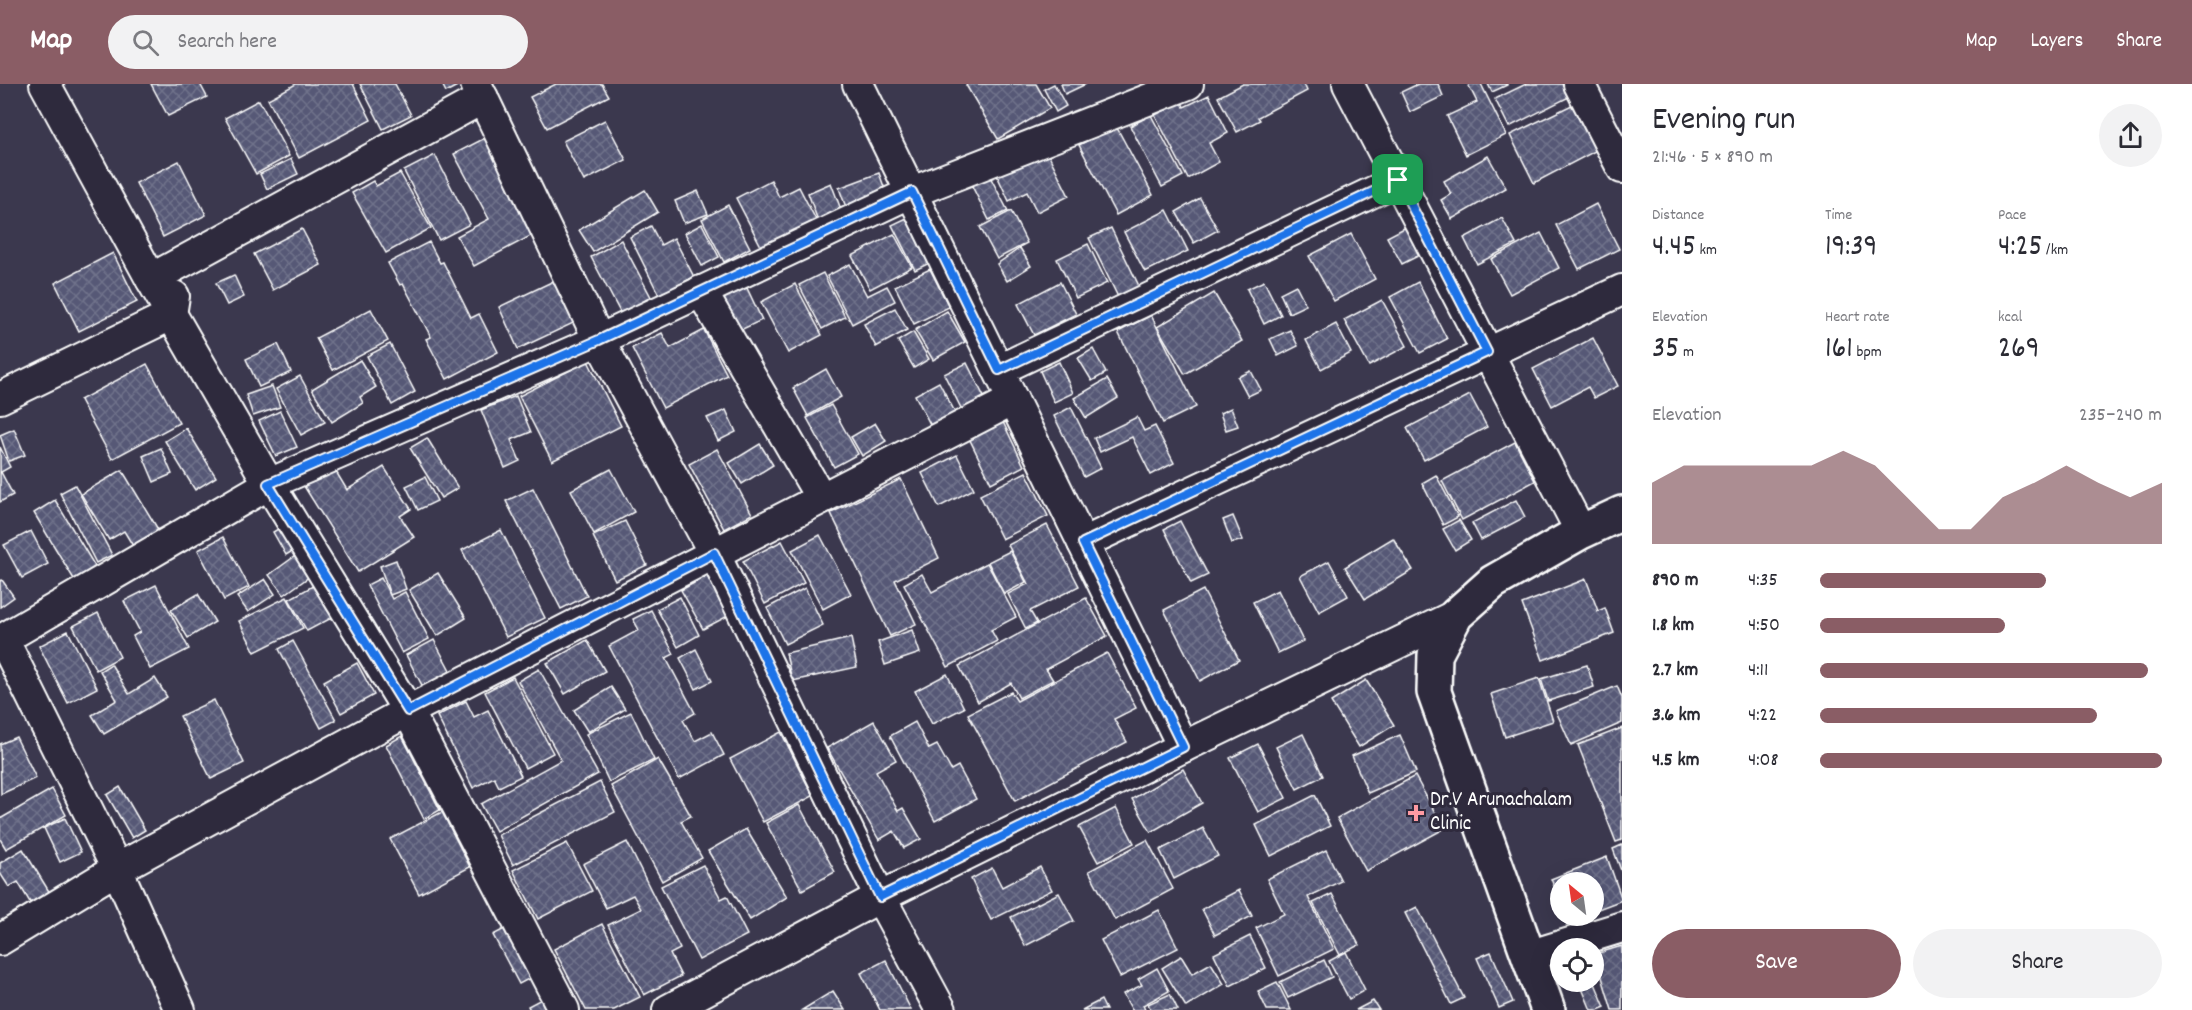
<!DOCTYPE html>
<html lang="en">
<head>
<meta charset="utf-8">
<style>
	body { margin:0; font-family:Dekko,sans-serif; background:#f2f2f3; color:#2b2b33; height:100vh; display:flex; flex-direction:column; font-size:22px; white-space:nowrap }
	* { box-sizing:border-box; margin:0 }
	p { font-size:20px; color:#7c7c81 }
	.icon { flex:none; width:33px; height:33px; fill:none; stroke:currentColor; stroke-width:2; stroke-linecap:round; stroke-linejoin:round }
	.map { position:relative; flex:1; overflow:hidden }
	.sheet { display:flex; flex-direction:column; background:#fff; width:570px }
	.sheet>* { flex:none }
	.needle { width:39px; rotate:331deg }
	.tools { position:absolute; left:1550px; top:788px; display:grid; gap:12px }
	.tools a { display:grid; place-items:center; width:54px; height:54px; border-radius:50%; background:#fff; box-shadow:0 6px 24px #0002; font-size:30px }
	.pin { position:absolute; display:grid; place-items:center; width:51px; height:51px; color:#fff; margin:-26px; border-radius:12px; box-shadow:0 3px 9px #0006 }
	.round { display:grid; place-items:center; flex:none; width:63px; height:63px; border-radius:32px; background:#f2f2f3 }
	.summary { display:flex; align-items:center; justify-content:space-between; height:102px; padding:0 30px }
	h1 { font-size:33px; font-weight:600; line-height:45px }
	.stats { display:grid; grid-template-columns:repeat(3,1fr); gap:9px; height:102px; padding:6px 30px }
	.stats div { display:grid; align-content:center }
	.stats b { font-size:30px; font-weight:600 }
	.stats small { font-size:16px; font-weight:400 }
	.stats p { font-size:16px }
	.chart { height:168px; padding:12px 30px }
	.chart p { display:flex; justify-content:space-between }
	.chart svg { width:100%; height:108px; margin-top:6px; fill:#8a5d65; opacity:.7 }
	.button { display:flex; gap:12px; margin-top:auto; padding:12px 30px }
	.button a { flex:1; height:69px; border-radius:36px; background:#8a5d65; color:#fff; font-size:24px; font-weight:600; line-height:69px; text-align:center }
	.button a+a { background:#f2f2f3; color:#2b2b33 }
	ul { padding:0 30px; list-style:none; font-size:20px }
	li { display:grid; grid-template-columns:96px 72px 1fr; align-items:center; height:45px }
	li i { height:15px; border-radius:8px; background:#8a5d65 }
	header { display:flex; align-items:center; gap:36px; box-sizing:border-box; height:84px; padding:0 30px; background:#8a5d65; color:#fff }
	header strong { font-size:28px }
	nav { display:flex; gap:33px; margin-inline-start:auto; font-size:21px }
	.search { width:420px; height:54px; background:#f2f2f3; display:flex; align-items:center; gap:15px; box-sizing:border-box; padding:0 21px; border-radius:33px; color:#7c7c81; font-size:22px }
	main { display:flex; flex:1; min-height:0 }
	.map>svg:first-child { display:block }
	.building { fill:url(#building-cross-hatch); stroke:#fff; stroke-width:1.5 }
	.lines { fill:none; stroke-linecap:round; stroke-linejoin:round }
	.minor-casing { stroke:#fff; stroke-width:34 }
	.secondary-casing { stroke:#fff; stroke-width:38 }
	.minor { stroke:#2f2a3d; stroke-width:30 }
	.secondary { stroke:#2f2a3d; stroke-width:33 }
	.route-casing { stroke:#fff; stroke-width:12 }
	.route { stroke:#1a73e8; stroke-width:8 }
	.poi-dot { fill:#ff9aa2; stroke:#2f2a3d; stroke-width:2 }
	.labels { text-anchor:middle; dominant-baseline:central; stroke-width:6; stroke-linejoin:round; paint-order:stroke }
	.poi-label { font-size:21px; fill:#fff; stroke:#2f2a3d; text-anchor:start }
</style>
</head>
<body>
<header>
<strong>Map</strong>
<div class="search"><svg class="icon" aria-label="search" viewBox="0 0 24 24"><circle cx="10" cy="10" r="6"/><path d="M15 15l6 6"/></svg>Search here</div>
<nav><a>Map</a><a>Layers</a><a>Share</a></nav>
</header>
<main>
<div class="map">
<svg width="1622" height="926" viewBox="0 0 1622 926">
	<defs>
		<pattern id="building-cross-hatch" width="8" height="8" patternUnits="userSpaceOnUse" patternTransform="scale(1.5)"><rect width="8" height="8" fill="#575976"/><path d="M0 0l8 8M0 8l8-8" fill="none" stroke="#70728b"/></pattern>
	</defs>
	<rect width="100%" height="100%" fill="#3b384e"/>
	<filter id="ink" filterUnits="userSpaceOnUse"><feTurbulence type="fractalNoise" baseFrequency=".0167" numOctaves="2"/><feDisplacementMap in="SourceGraphic" scale="12" xChannelSelector="R" yChannelSelector="G"/><feConvolveMatrix kernelMatrix="1 2 1 2 8 2 1 2 1" color-interpolation-filters="sRGB"/></filter>
	<g filter="url(#ink)">
		<!-- building -->
		<g class="building">
			<polygon points="151,0 200,0 207,13 168,32"/>
			<polygon points="296,0 353,0 371,36 299,74 268,15"/>
			<polygon points="360,0 395,0 411,31 383,45"/>
			<polygon points="442,0 461,0 446,8"/>
			<polygon points="556,0 602,0 609,12 547,44 530,13"/>
			<polygon points="967,0 1036,0 1050,24 998,55 966,1"/>
			<polygon points="1054,0 1066,22 1056,28 1044,5"/>
			<polygon points="1061,0 1086,0 1065,10"/>
			<polygon points="1243,0 1304,0 1307,7 1258,33 1260,36 1237,48 1218,13"/>
			<polygon points="1418,0 1438,0 1443,12 1410,28 1401,8"/>
			<polygon points="1468,0 1481,0 1506,51 1466,71 1447,32 1477,18"/>
			<polygon points="1488,0 1507,0 1507,1 1492,8"/>
			<polygon points="1526,0 1562,0 1569,13 1509,43 1495,15"/>
			<polygon points="1209,11 1228,49 1209,59 1219,78 1188,95 1155,31 1182,18 1184,23"/>
			<polygon points="259,16 289,72 256,90 225,34"/>
			<polygon points="1576,19 1599,65 1534,99 1510,51"/>
			<polygon points="1151,31 1183,92 1162,103 1130,42"/>
			<polygon points="605,36 626,76 584,97 563,57"/>
			<polygon points="1116,42 1153,111 1116,131 1079,61"/>
			<polygon points="489,52 540,147 474,182 457,152 489,135 454,70"/>
			<polygon points="1045,64 1069,112 1037,128 1027,108 1009,117 996,89"/>
			<polygon points="435,71 470,140 439,156 404,87"/>
			<polygon points="1488,72 1506,104 1452,135 1441,116 1451,110 1444,97"/>
			<polygon points="291,75 298,90 267,105 260,90"/>
			<polygon points="179,77 206,131 163,153 136,99"/>
			<polygon points="985,83 1008,127 989,136 967,92"/>
			<polygon points="400,89 431,144 386,169 352,109 373,97 376,102"/>
			<polygon points="879,89 887,111 847,126 839,104"/>
			<polygon points="771,96 779,113 799,103 816,136 762,164 736,114"/>
			<polygon points="831,99 842,128 818,137 808,109"/>
			<polygon points="645,106 658,128 593,168 579,146"/>
			<polygon points="698,107 708,130 684,139 675,117"/>
			<polygon points="1200,114 1218,146 1194,159 1176,128"/>
			<polygon points="1596,120 1619,165 1579,185 1556,141"/>
			<polygon points="728,121 750,164 724,178 702,135"/>
			<polygon points="1167,126 1188,167 1145,188 1124,148"/>
			<polygon points="1011,127 1027,159 997,175 980,143"/>
			<polygon points="913,131 936,176 915,186 892,141"/>
			<polygon points="1502,134 1516,160 1477,180 1464,154"/>
			<polygon points="702,140 719,173 702,182 685,149"/>
			<polygon points="651,142 661,161 674,154 694,193 659,211 630,153"/>
			<polygon points="1408,142 1422,170 1402,180 1387,153"/>
			<polygon points="1111,144 1140,204 1119,215 1089,154"/>
			<polygon points="302,145 321,181 273,206 254,170"/>
			<polygon points="1541,149 1559,184 1510,210 1491,175"/>
			<polygon points="894,150 912,183 870,205 852,172"/>
			<polygon points="1351,150 1375,195 1334,217 1309,172"/>
			<polygon points="621,156 651,213 621,230 591,173"/>
			<polygon points="429,158 440,179 443,178 471,234 479,230 498,268 447,295 426,255 431,253 403,200 400,201 388,179"/>
			<polygon points="1088,160 1107,199 1076,214 1057,175"/>
			<polygon points="1020,164 1031,182 1007,197 997,180"/>
			<polygon points="113,169 137,218 79,247 55,199"/>
			<polygon points="850,180 867,212 887,202 895,217 852,240 827,192"/>
			<polygon points="930,185 949,223 914,240 895,202"/>
			<polygon points="823,189 845,233 822,245 799,201"/>
			<polygon points="234,191 244,213 227,221 216,199"/>
			<polygon points="564,192 584,234 518,265 499,223"/>
			<polygon points="1264,197 1281,231 1264,240 1247,205"/>
			<polygon points="1060,198 1076,230 1034,251 1018,220"/>
			<polygon points="1418,198 1447,255 1420,269 1390,213"/>
			<polygon points="795,200 822,251 788,269 761,218"/>
			<polygon points="1296,201 1306,221 1289,229 1280,209"/>
			<polygon points="746,202 762,236 734,249 719,215"/>
			<polygon points="1214,209 1242,257 1185,290 1157,243"/>
			<polygon points="1382,216 1407,262 1369,282 1344,236"/>
			<polygon points="895,224 907,246 876,263 864,240"/>
			<polygon points="371,225 388,257 333,286 316,254"/>
			<polygon points="947,227 965,258 933,276 915,246"/>
			<polygon points="1151,231 1196,323 1163,339 1118,248"/>
			<polygon points="1336,240 1351,269 1321,285 1306,256"/>
			<polygon points="704,246 727,291 663,324 632,264 662,249 670,264"/>
			<polygon points="1290,246 1298,262 1278,272 1270,255"/>
			<polygon points="913,248 929,275 914,284 898,257"/>
			<polygon points="1593,254 1618,302 1594,314 1588,303 1552,322 1533,285"/>
			<polygon points="278,260 291,288 259,303 246,275"/>
			<polygon points="390,260 415,308 392,321 367,272"/>
			<polygon points="1093,265 1106,289 1092,297 1078,274"/>
			<polygon points="360,276 376,303 360,313 363,319 332,338 312,305"/>
			<polygon points="588,277 621,342 552,377 519,312"/>
			<polygon points="1059,278 1073,309 1054,318 1040,287"/>
			<polygon points="967,279 985,315 962,326 944,290"/>
			<polygon points="147,280 179,339 112,375 80,316"/>
			<polygon points="826,285 841,313 808,332 793,304"/>
			<polygon points="1251,287 1261,306 1248,312 1238,293"/>
			<polygon points="300,292 325,338 301,351 276,305"/>
			<polygon points="1107,295 1118,314 1086,334 1074,314"/>
			<polygon points="939,298 957,332 932,344 915,311"/>
			<polygon points="272,302 280,323 253,332 246,311"/>
			<polygon points="1470,311 1487,343 1424,376 1407,344"/>
			<polygon points="516,312 531,348 511,356 520,377 505,384 481,326"/>
			<polygon points="831,321 858,370 834,383 807,334"/>
			<polygon points="1071,323 1101,384 1084,393 1054,332"/>
			<polygon points="1231,324 1238,342 1226,346 1220,329"/>
			<polygon points="726,326 736,348 718,357 707,334"/>
			<polygon points="280,327 297,363 276,372 259,337"/>
			<polygon points="1137,333 1144,347 1155,342 1174,379 1151,391 1132,353 1100,368 1094,354"/>
			<polygon points="1003,338 1024,382 991,399 969,354"/>
			<polygon points="875,339 886,357 862,372 851,353"/>
			<polygon points="186,344 216,393 195,406 165,357"/>
			<polygon points="14,345 25,371 9,377 0,351"/>
			<polygon points="427,354 458,404 441,414 410,364"/>
			<polygon points="1515,358 1535,397 1462,436 1442,397"/>
			<polygon points="760,360 773,381 742,400 729,379"/>
			<polygon points="0,363 10,383 1,388 13,411 0,418"/>
			<polygon points="161,364 172,390 154,398 143,372"/>
			<polygon points="717,365 752,430 724,445 689,380"/>
			<polygon points="957,371 974,405 939,423 922,389"/>
			<polygon points="332,381 347,406 384,383 411,425 400,432 414,453 358,488 302,399"/>
			<polygon points="611,385 634,428 594,450 571,406"/>
			<polygon points="122,386 159,447 133,462 124,447 109,456 81,410"/>
			<polygon points="1026,388 1048,432 1002,455 980,411"/>
			<polygon points="1436,391 1458,433 1443,441 1422,399"/>
			<polygon points="425,393 437,417 418,426 406,402"/>
			<polygon points="901,395 939,474 895,496 916,540 890,552 831,429"/>
			<polygon points="75,401 112,471 96,479 60,409"/>
			<polygon points="533,404 587,512 561,525 506,417"/>
			<polygon points="55,416 96,484 75,497 34,429"/>
			<polygon points="1516,416 1525,433 1481,456 1472,439"/>
			<polygon points="1233,432 1243,456 1232,459 1223,436"/>
			<polygon points="1459,436 1471,456 1455,466 1443,445"/>
			<polygon points="625,437 647,481 615,496 593,452"/>
			<polygon points="1180,437 1208,491 1191,499 1164,445"/>
			<polygon points="288,439 301,462 286,471 273,448"/>
			<polygon points="1047,441 1079,502 1030,527 1037,539 1026,545 1008,510 1028,500 1008,461"/>
			<polygon points="501,446 545,534 506,553 462,466"/>
			<polygon points="31,447 48,480 22,494 4,461"/>
			<polygon points="820,451 851,510 823,525 792,466"/>
			<polygon points="223,453 249,503 224,516 198,466"/>
			<polygon points="1393,454 1413,486 1365,515 1345,483"/>
			<polygon points="782,457 804,499 765,520 743,477"/>
			<polygon points="302,467 317,487 284,511 269,491"/>
			<polygon points="1010,467 1026,498 1004,510 988,478"/>
			<polygon points="396,476 406,505 390,511 380,482"/>
			<polygon points="1329,477 1348,512 1319,528 1300,492"/>
			<polygon points="987,479 1016,533 991,546 997,557 948,583 904,500 922,490 932,508"/>
			<polygon points="438,489 466,534 437,552 409,506"/>
			<polygon points="707,492 728,532 703,545 681,506"/>
			<polygon points="381,494 392,515 405,508 429,555 402,569 367,501"/>
			<polygon points="265,495 275,510 248,528 237,513"/>
			<polygon points="1586,495 1598,527 1605,524 1614,549 1543,576 1522,520"/>
			<polygon points="2,496 14,513 0,523 0,497"/>
			<polygon points="322,497 339,530 307,547 289,515"/>
			<polygon points="156,501 189,565 150,585 133,552 140,548 124,517"/>
			<polygon points="805,504 823,541 785,560 767,524"/>
			<polygon points="1203,506 1239,576 1200,597 1164,526"/>
			<polygon points="1278,506 1303,557 1278,569 1253,518"/>
			<polygon points="198,510 215,538 188,554 171,526"/>
			<polygon points="287,513 303,544 255,568 239,537"/>
			<polygon points="680,513 699,551 678,563 657,525"/>
			<polygon points="1086,514 1107,552 1046,585 1053,596 1019,614 1011,599 978,618 959,582"/>
			<polygon points="651,526 674,570 666,574 695,629 683,636 695,657 712,648 724,671 679,695 609,562 639,546 633,535"/>
			<polygon points="98,529 120,573 96,586 73,542"/>
			<polygon points="912,546 920,569 885,581 878,558"/>
			<polygon points="68,547 97,604 68,619 39,562"/>
			<polygon points="851,554 857,583 792,597 786,569"/>
			<polygon points="434,556 452,590 424,605 406,571"/>
			<polygon points="587,556 605,587 565,610 547,579"/>
			<polygon points="293,557 336,636 321,644 279,565"/>
			<polygon points="696,565 712,597 696,605 680,574"/>
			<polygon points="1107,569 1136,624 1114,635 1127,658 1015,717 968,630 1011,608 1017,617"/>
			<polygon points="357,579 374,611 341,629 324,597"/>
			<polygon points="111,580 129,610 155,594 167,613 104,650 92,631 117,616 100,587"/>
			<polygon points="1587,581 1594,603 1548,617 1541,595"/>
			<polygon points="539,585 598,690 496,747 481,720 561,676 518,597"/>
			<polygon points="947,590 964,624 932,640 915,607"/>
			<polygon points="513,593 553,669 525,684 485,608"/>
			<polygon points="1539,594 1553,637 1505,653 1491,610"/>
			<polygon points="1366,596 1394,641 1359,663 1331,618"/>
			<polygon points="1617,602 1622,614 1622,639 1571,661 1556,627"/>
			<polygon points="611,603 625,625 588,648 574,626"/>
			<polygon points="214,616 244,679 211,695 180,632"/>
			<polygon points="466,617 474,633 488,626 521,692 499,703 494,693 473,704 437,632"/>
			<polygon points="631,628 654,676 609,698 586,650"/>
			<polygon points="874,637 896,676 876,687 898,727 903,724 921,755 904,764 894,747 879,756 827,664"/>
			<polygon points="915,638 929,665 937,661 951,686 958,682 976,715 935,737 890,652"/>
			<polygon points="1622,644 1622,756 1616,758 1578,661"/>
			<polygon points="781,648 813,712 763,738 730,675"/>
			<polygon points="1303,650 1323,692 1297,705 1276,663"/>
			<polygon points="1400,651 1416,688 1368,709 1352,672"/>
			<polygon points="402,652 440,726 424,735 386,661"/>
			<polygon points="16,653 36,694 1,710 0,660"/>
			<polygon points="1258,660 1286,714 1258,728 1230,674"/>
			<polygon points="658,675 691,732 681,737 702,774 662,797 611,702"/>
			<polygon points="1183,685 1202,719 1151,748 1132,715"/>
			<polygon points="1415,692 1444,745 1366,787 1337,734"/>
			<polygon points="600,698 615,728 513,781 498,751"/>
			<polygon points="120,703 145,746 132,754 107,711"/>
			<polygon points="52,705 66,731 6,765 0,755 0,735"/>
			<polygon points="1315,711 1330,742 1271,772 1256,741"/>
			<polygon points="799,721 835,788 802,806 766,739"/>
			<polygon points="1116,724 1134,759 1098,778 1079,743"/>
			<polygon points="442,728 470,783 419,810 390,755"/>
			<polygon points="65,734 81,768 60,778 44,744"/>
			<polygon points="1203,744 1218,772 1174,795 1160,766"/>
			<polygon points="746,745 787,813 750,836 708,767"/>
			<polygon points="1147,756 1173,805 1115,836 1089,787"/>
			<polygon points="627,758 680,865 670,870 681,892 644,911 608,841 641,825 633,811 606,824 583,780"/>
			<polygon points="567,759 592,807 538,835 513,786"/>
			<polygon points="1622,761 1622,789 1613,765"/>
			<polygon points="23,765 50,809 31,820 18,798 9,803 0,789 0,779"/>
			<polygon points="1326,766 1341,797 1308,813 1334,865 1279,892 1256,844 1284,830 1267,795"/>
			<polygon points="1607,773 1622,816 1593,827 1593,798 1560,798 1560,817 1551,795"/>
			<polygon points="703,781 721,815 727,812 747,851 699,876 661,802"/>
			<polygon points="1040,783 1052,806 991,836 971,795 992,784 1002,803"/>
			<polygon points="1239,806 1252,832 1215,851 1202,825"/>
			<polygon points="1059,809 1074,837 1025,862 1011,833"/>
			<polygon points="1332,810 1359,861 1340,871 1313,819"/>
			<polygon points="1417,823 1464,914 1451,920 1405,829"/>
			<polygon points="1159,826 1178,864 1120,893 1101,856"/>
			<polygon points="1566,831 1583,831 1568,837"/>
			<polygon points="602,840 640,913 614,926 586,926 554,865"/>
			<polygon points="512,841 538,890 519,900 493,851"/>
			<polygon points="1250,852 1266,884 1230,902 1214,870"/>
			<polygon points="1622,862 1622,926 1612,926 1595,870"/>
			<polygon points="1346,868 1365,906 1349,915 1329,877"/>
			<polygon points="1491,868 1513,918 1499,924 1477,874"/>
			<polygon points="1181,872 1192,890 1211,879 1224,900 1186,923 1162,884"/>
			<polygon points="886,876 911,926 880,926 861,889"/>
			<polygon points="1324,876 1332,893 1288,914 1280,898"/>
			<polygon points="1157,884 1169,907 1143,921 1145,926 1132,926 1123,910 1142,901 1138,895"/>
			<polygon points="1594,897 1605,923 1598,926 1591,926 1581,902"/>
			<polygon points="1277,898 1291,926 1267,926 1258,907"/>
			<polygon points="833,907 845,926 802,926"/>
			<polygon points="1170,910 1178,926 1151,926 1148,920"/>
			<polygon points="547,912 554,926 530,926 528,922"/>
			<polygon points="1101,916 1106,926 1082,926"/>
			<polygon points="1373,917 1379,926 1356,926"/>
		</g>
		<g class="lines">
			<defs>
				<g id="minor">
					<polyline points="45,0 151,195 483,14"/>
					<polyline points="476,0 599,256 714,469 880,813 941,926"/>
					<polyline points="1348,0 1581,448"/>
					<polyline points="1579,0 1622,84"/>
					<polyline points="151,195 269,400 599,256 912,108 1188,0"/>
					<polyline points="701,207 821,414"/>
					<polyline points="999,286 1398,96"/>
					<polyline points="0,314 171,231 174,212"/>
					<polyline points="1083,459 1622,206"/>
					<polyline points="1183,663 1456,531"/>
					<polyline points="0,856 117,785 408,627 269,400 3,555 117,785 180,926"/>
					<polyline points="1528,872 1622,843"/>
					<polyline points="564,926 408,627 1013,316"/>
					<polyline points="668,926 880,813 1183,663 858,0"/>
				</g>
				<polyline id="secondary" points="1548,926 1434,608 1435,571 1456,531 1493,498 1581,448 1622,429"/>
			</defs>
			<!-- minor casing -->
			<use href="#minor" class="minor-casing"/>
			<!-- secondary casing -->
			<use href="#secondary" class="secondary-casing"/>
			<!-- minor -->
			<use href="#minor" class="minor"/>
			<!-- secondary -->
			<use href="#secondary" class="secondary"/>
		</g>
	</g>
	<g class="lines" filter="url(#ink)">
		<defs>
			<polygon id="route" points="1398,96 1487,268 1083,459 1183,663 880,813 714,469 408,627 268,400 599,256 912,108 999,286"/>
		</defs>
		<!-- route casing -->
		<use href="#route" class="route-casing"/>
		<!-- route -->
		<use href="#route" class="route"/>
	</g>
	<!-- markers -->
	<path class="poi-dot" d="M1413 720h6v6h6v6h-6v6h-6v-6h-6v-6h6z"/>
	<g class="labels">
		<!-- poi labels -->
		<g class="poi-label">
			<text x="1430" y="717">Dr.V Arunachalam<tspan x="1430" dy="24">Clinic</tspan></text>
		</g>
	</g>
</svg>
<div class="tools">
<a><svg class="needle" viewBox="-14 -14 28 28"><path d="M0-13l5 13h-10z" fill="#e53935"/><path d="M0 13l5-13h-10z" fill="#7c7c81"/></svg></a>
<a><svg class="icon" aria-label="locate" viewBox="0 0 24 24"><circle cx="12" cy="12" r="6"/><path d="M12 2v4M12 18v4M2 12h4M18 12h4"/></svg></a>
</div>
<div class="pin" style="left:1398px;top:96px;background:#1e9e55"><svg class="icon" aria-label="arrive" viewBox="0 0 24 24"><path d="M6 21V4h12l-3 4 3 4H6"/></svg></div>
</div>
<section class="sheet">
<div class="summary"><div><h1>Evening run</h1><p>21:46 · 5 × 890 m</p></div><a class="round"><svg class="icon" aria-label="share" viewBox="0 0 24 24"><path d="M12 15V3M7 8l5-5 5 5M5 13v7h14v-7"/></svg></a></div>
<div class="stats">
<div><p>Distance</p><b>4.45<small> km</small></b></div>
<div><p>Time</p><b>19:39</b></div>
<div><p>Pace</p><b>4:25<small> /km</small></b></div>
</div>
<div class="stats">
<div><p>Elevation</p><b>35<small> m</small></b></div>
<div><p>Heart rate</p><b>161<small> bpm</small></b></div>
<div><p>kcal</p><b>269</b></div>
</div>
<div class="chart"><p><span>Elevation</span>235–240 m</p>
<svg viewBox="0 0 160 44" preserveAspectRatio="none"><path d="M0 44V19L10 12L20 12L30 12L40 12L50 12L60 6L70 12L80 25L90 38L100 38L110 25L120 19L130 12L140 19L150 25L160 19V44z"/></svg>
</div>
<ul>
<li><b>890 m</b>4:35<i style="width:66%"></i></li>
<li><b>1.8 km</b>4:50<i style="width:54%"></i></li>
<li><b>2.7 km</b>4:11<i style="width:96%"></i></li>
<li><b>3.6 km</b>4:22<i style="width:81%"></i></li>
<li><b>4.5 km</b>4:08<i style="width:100%"></i></li>
</ul>
<div class="button"><a>Save</a><a>Share</a></div>
</section>
</main>
</body>
</html>
